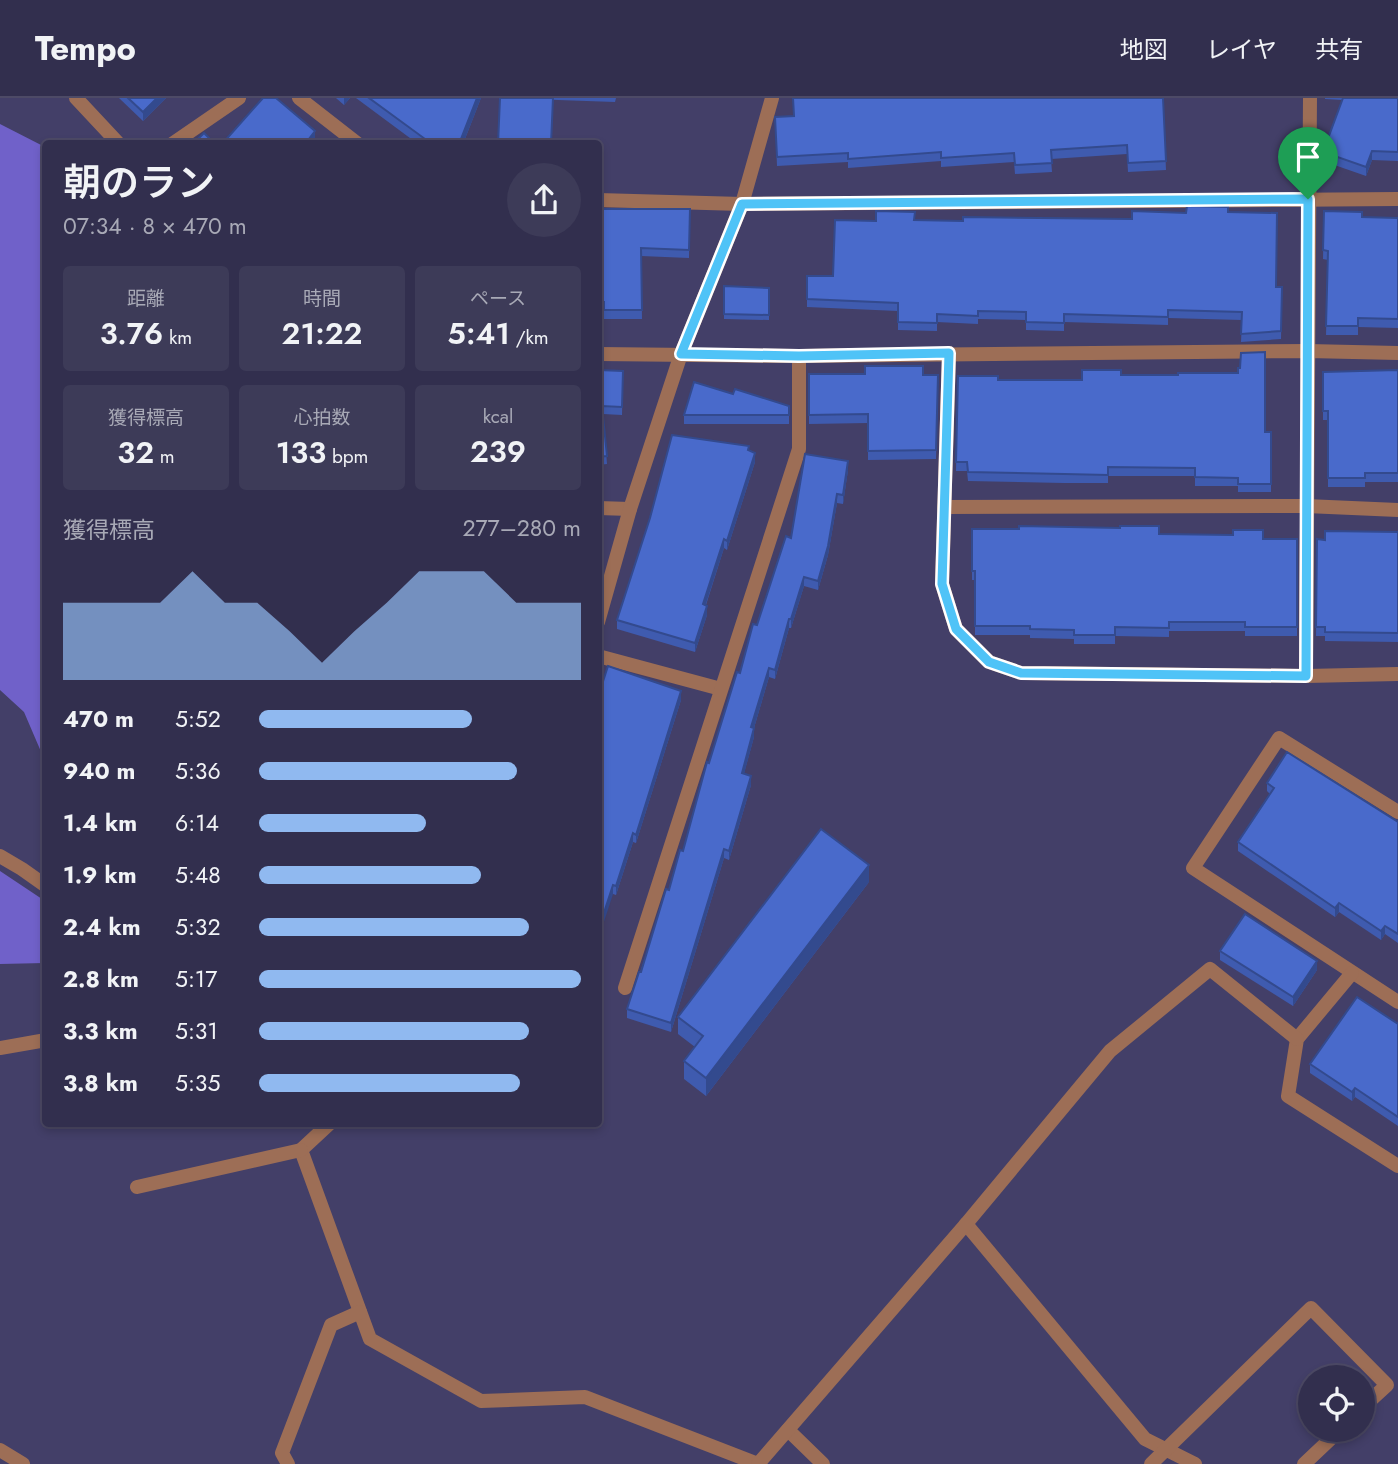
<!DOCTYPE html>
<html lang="ja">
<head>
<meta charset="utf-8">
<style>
	body { margin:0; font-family:Jost,"Noto Sans JP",sans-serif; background:#3d3b58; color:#f1f3f6; height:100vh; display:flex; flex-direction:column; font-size:26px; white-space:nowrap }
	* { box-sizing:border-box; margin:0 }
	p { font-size:23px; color:#a8a9b6 }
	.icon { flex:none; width:38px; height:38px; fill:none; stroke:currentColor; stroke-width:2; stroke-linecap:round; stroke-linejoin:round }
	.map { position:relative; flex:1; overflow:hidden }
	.panel { position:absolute; left:42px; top:42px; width:560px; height:987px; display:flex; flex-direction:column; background:#322f4e; border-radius:7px; box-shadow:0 4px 10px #0003,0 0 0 2px #4d4a66 }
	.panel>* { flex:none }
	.fabs { position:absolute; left:1298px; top:1267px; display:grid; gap:14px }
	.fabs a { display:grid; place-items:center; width:77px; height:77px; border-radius:50%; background:#322f4e; box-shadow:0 4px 10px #0003,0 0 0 2px #4d4a66; font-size:35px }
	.pin { position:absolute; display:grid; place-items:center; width:60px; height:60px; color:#fff; margin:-72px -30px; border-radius:50% 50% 50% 0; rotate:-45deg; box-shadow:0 0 7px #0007 }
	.pin .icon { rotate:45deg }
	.round { display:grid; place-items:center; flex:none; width:74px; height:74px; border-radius:37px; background:#3d3b58 }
	.headline { display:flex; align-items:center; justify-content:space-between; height:119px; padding:0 21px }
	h1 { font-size:38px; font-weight:600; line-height:52px }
	.metrics { display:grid; grid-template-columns:repeat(3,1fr); gap:10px; height:119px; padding:7px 21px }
	.metrics div { display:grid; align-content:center; border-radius:7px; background:#3d3b58; text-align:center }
	.metrics b { font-size:30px; font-weight:600 }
	.metrics small { font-size:19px; font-weight:400 }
	.metrics p { font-size:19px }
	.chart { height:196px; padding:14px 21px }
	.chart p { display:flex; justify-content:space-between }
	.chart svg { width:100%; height:126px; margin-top:7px; fill:#90b9f0; opacity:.7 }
	ul { padding:0 21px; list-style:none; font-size:23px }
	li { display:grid; grid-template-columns:112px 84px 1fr; align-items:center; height:52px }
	li i { height:18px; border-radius:9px; background:#90b9f0 }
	header { display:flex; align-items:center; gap:42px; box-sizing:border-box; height:98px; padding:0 35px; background:#322f4e; border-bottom:2px solid #4d4a66 }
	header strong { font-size:33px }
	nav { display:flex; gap:38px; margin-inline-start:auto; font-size:24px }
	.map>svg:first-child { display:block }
	.forest { fill:#7061c9 }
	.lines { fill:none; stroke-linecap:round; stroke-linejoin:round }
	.street { stroke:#9d6e56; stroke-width:14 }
	.wall { fill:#3f5baf }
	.shaded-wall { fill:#334a8e }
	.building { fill:#496acb; stroke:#334a8e; stroke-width:2 }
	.route-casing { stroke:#fff; stroke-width:14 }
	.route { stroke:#4fc3f7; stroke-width:9 }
</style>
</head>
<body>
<header>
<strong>Tempo</strong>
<nav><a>地図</a><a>レイヤ</a><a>共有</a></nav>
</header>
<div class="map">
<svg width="1398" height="1366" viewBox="0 0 1398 1366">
	<rect width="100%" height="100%" fill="#433f68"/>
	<!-- forest -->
	<g class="forest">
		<polygon points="0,26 45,49 45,663 24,614 0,592"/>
		<polygon points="0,773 45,803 45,865 0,866"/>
	</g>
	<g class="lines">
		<!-- street -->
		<g class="street">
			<polyline points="76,0 119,46"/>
			<polyline points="299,0 358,46"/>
			<polyline points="1310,0 1306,578 1398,576"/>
			<polyline points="172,46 239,0"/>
			<polyline points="598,102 742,106 1398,101"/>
			<polyline points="949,255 942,486 956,531 989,564 1021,575 1306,578"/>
			<polyline points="598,256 799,258 1308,253 1398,255"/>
			<polyline points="944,409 1306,408 1398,412"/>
			<polyline points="598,410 630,411"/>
			<polyline points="598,524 630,411 681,256 742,106 772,0"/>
			<polyline points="598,558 721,591"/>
			<polyline points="1398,714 1279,640 1193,770 1398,904"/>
			<polyline points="0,758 22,771 46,788"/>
			<polyline points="1352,875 1297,941 1288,998 1398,1068"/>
			<polyline points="625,890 799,351 799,258"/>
			<polyline points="0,950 46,942"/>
			<polyline points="329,1026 301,1052 370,1241 481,1303 585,1299 758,1366"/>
			<polyline points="137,1089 301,1052"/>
			<polyline points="966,1126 1145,1341 1195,1366"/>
			<polyline points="788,1332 823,1366"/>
			<polyline points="0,1352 23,1366"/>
			<polyline points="288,1366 282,1355 331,1227 360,1214"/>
			<polyline points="758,1366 966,1126 1110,953 1210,871 1297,941"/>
			<polyline points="1151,1366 1311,1210 1387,1287 1363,1309"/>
			<polyline points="1304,1366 1340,1332"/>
		</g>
	</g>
	<!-- wall -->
	<g class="wall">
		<polygon points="119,0 166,0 143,23"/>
		<polygon points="336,0 350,0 344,7"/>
		<polygon points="356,0 481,0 463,46 418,46"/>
		<polygon points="500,0 616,0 615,4"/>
		<polygon points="793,0 1163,0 1166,72 1128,74 1127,56 1051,61 1052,74 1015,76 1014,64 941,69 941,63 848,70 848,64 777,68 775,19 794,18"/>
		<polygon points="1325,0 1398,0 1398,63 1372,62 1366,78 1323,63 1323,54 1342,2 1325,1"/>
		<polygon points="598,111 690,111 689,160 641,158 642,221 604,221 604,213 598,213"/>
		<polygon points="1324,113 1362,119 1398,120 1398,230 1358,229 1358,237 1326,237 1328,162 1323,161"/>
		<polygon points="1228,114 1276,189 1282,189 1281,241 1241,244 1242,222 1168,220 1168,227 1064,224 1064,233 1026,232 1026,222 978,221 978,226 937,224 937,233 898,232 898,213 807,209 807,178 833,178 876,123 1132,121 1186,115"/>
		<polygon points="724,188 769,190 769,222 724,221"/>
		<polygon points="598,272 623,273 622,317 603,316 607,366 598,367"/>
		<polygon points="1398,272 1398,384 1365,384 1365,389 1328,389 1328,322 1323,322 1323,274"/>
		<polygon points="809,276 938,277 936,361 868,362 868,325 809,326"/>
		<polygon points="1121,277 1265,334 1271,334 1271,394 1238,394 1238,388 1195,388 1195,378 1108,378 1108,385 1064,385 968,383 967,373 956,373 958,278 998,282 1082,282"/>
		<polygon points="733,296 789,308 789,326 684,326 684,317"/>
		<polygon points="749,353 755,364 727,452 724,450 706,507 707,517 695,554 617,531 617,522"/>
		<polygon points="848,372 843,406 837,405 828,457 818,492 804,488 791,530 789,530 775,581 769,579 754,630 754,639 744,675 751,687 729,762 724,760 671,934 627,920 627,911 683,753 709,665 757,527 791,440"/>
		<polygon points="972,431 1297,441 1297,538 1245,538 1245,533 1169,533 1169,539 1115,538 1115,546 1074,546 1074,541 1030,540 1030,537 975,537 975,482 972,482"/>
		<polygon points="1398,434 1398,544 1325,543 1325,538 1316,538 1317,441 1325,442"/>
		<polygon points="608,568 681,602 636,745 633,744 616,797 613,796"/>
		<polygon points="1267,685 1398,724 1398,845 1385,836 1381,842 1339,814 1335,819 1238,753 1238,744 1270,696 1267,693"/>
		<polygon points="869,784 706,998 684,981 684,963 695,949 678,936 678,919"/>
		<polygon points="1220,853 1317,872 1293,908 1220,862"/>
		<polygon points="1398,926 1398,1028 1355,999 1352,1003 1310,975 1310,966"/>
	</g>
	<!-- shaded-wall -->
	<g class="shaded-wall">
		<polygon points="157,0 166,0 143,23 143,14"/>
		<polygon points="344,0 350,0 344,7"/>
		<polygon points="477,0 481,0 463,46 459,46"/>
		<polygon points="315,33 315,42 312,46 305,46"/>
		<polygon points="1372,53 1372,62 1366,78 1366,69"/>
		<polygon points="755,355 755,364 727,452 727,443"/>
		<polygon points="848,363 848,372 843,406 843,397"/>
		<polygon points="837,396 837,405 828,457 818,492 818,483"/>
		<polygon points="724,441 724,450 703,515 703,506"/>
		<polygon points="804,479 804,488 791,530 791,521"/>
		<polygon points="707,508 707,517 695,554 695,545"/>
		<polygon points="789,521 789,530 775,581 775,572"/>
		<polygon points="769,570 769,579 754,630 754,639 742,684 742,675 751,629"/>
		<polygon points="681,593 681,602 636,745 636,737"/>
		<polygon points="751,678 751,687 729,762 729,753"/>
		<polygon points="633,735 633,744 616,797 616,788"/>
		<polygon points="724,751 724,760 671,934 671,925"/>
		<polygon points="869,767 869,784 706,998 706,980"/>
		<polygon points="613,787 613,796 598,842 598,833"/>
		<polygon points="1339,805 1339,814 1335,819 1335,810"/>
		<polygon points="1385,828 1385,836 1381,842 1381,833"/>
		<polygon points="1317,863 1317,872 1293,908 1293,899"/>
		<polygon points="1355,990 1355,999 1352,1003 1352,994"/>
	</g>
	<!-- building -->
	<g class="building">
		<polygon points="128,0 157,0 143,14"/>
		<polygon points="263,0 276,0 315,33 305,46 222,46"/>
		<polygon points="369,0 477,0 459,46 435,46 425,41"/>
		<polygon points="500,0 553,0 551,46 498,46"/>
		<polygon points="793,0 1163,0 1166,63 1128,65 1127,47 1051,52 1052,65 1015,67 1014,55 941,60 941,54 848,61 848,55 777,59 775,19 794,18"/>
		<polygon points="1343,0 1398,0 1398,54 1372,53 1366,69 1323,54"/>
		<polygon points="204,35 215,46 193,46"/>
		<polygon points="1187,108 1228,109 1228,114 1277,115 1276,189 1282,189 1281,233 1241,236 1242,214 1168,212 1168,219 1064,216 1064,225 1026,224 1026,214 978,213 978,218 937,216 937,225 898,224 898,205 807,201 807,178 833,178 835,122 876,123 876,113 915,114 914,122 963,123 963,119 1132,121 1132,113 1186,115"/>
		<polygon points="598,111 690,111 689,152 641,150 642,212 604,212 604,204 598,204"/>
		<polygon points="1324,113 1362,114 1362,119 1398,120 1398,221 1358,220 1358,228 1326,228 1328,153 1323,152"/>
		<polygon points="724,188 769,190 769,217 724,216"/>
		<polygon points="1265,254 1265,334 1271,334 1271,386 1238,386 1238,380 1195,379 1195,370 1108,369 1108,377 1064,376 968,374 967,364 956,364 958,278 998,278 998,282 1082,282 1082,272 1121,272 1121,277 1178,277 1178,275 1238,275 1238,270 1240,270 1241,255"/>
		<polygon points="865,268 923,268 923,277 938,277 936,352 868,353 868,316 809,317 809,276 865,276"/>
		<polygon points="598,272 623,273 622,309 602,308 607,358 598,359"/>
		<polygon points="1398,272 1398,375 1365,375 1365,380 1328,380 1328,313 1323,313 1323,274"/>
		<polygon points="694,284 733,296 735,291 789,308 789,317 684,317"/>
		<polygon points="672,337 749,348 748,352 755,355 727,443 724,441 703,506 707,508 695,545 617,522 650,420"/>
		<polygon points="805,356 848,363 843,397 837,396 828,448 818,483 804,479 791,521 789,521 775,572 769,570 751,629 754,630 742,675 751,678 729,753 724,751 671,925 627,911 639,874 641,874 666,791 669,792 680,752 683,753 707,664 709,665 737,574 740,575 753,526 757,527 786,438 791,440"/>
		<polygon points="1019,428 1120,430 1120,428 1159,428 1159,436 1233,437 1233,432 1263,432 1263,441 1297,441 1297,529 1245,529 1245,524 1169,524 1169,530 1115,529 1115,537 1074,537 1074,532 1030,531 1030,528 975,528 975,473 972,473 972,431 1019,431"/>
		<polygon points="1325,433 1398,434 1398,535 1325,534 1325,529 1316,529 1317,441 1325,442"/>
		<polygon points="608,568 681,593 636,737 633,735 616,788 613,787 598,833 598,599"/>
		<polygon points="1287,654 1398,724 1398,836 1385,828 1381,833 1339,805 1335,810 1238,744 1274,690 1267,685"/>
		<polygon points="821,731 869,767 706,980 684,963 703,938 678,919"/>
		<polygon points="1245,816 1317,863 1293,899 1220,853"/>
		<polygon points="1357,899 1398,926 1398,1019 1355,990 1352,994 1310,966"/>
	</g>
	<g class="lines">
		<defs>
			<polygon id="route" points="1308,101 1306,578 1021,575 989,564 956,531 942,486 949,255 799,258 681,256 742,106"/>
		</defs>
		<!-- route casing -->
		<use href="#route" class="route-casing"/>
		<!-- route -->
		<use href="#route" class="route"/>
	</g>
</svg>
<div class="fabs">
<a><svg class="icon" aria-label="locate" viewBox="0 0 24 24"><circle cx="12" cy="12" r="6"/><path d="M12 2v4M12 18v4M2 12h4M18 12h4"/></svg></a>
</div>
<div class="pin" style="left:1308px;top:101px;background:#1e9e55"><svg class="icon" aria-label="arrive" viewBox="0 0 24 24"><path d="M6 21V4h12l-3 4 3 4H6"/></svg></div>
<section class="panel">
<div class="headline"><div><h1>朝のラン</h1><p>07:34 · 8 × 470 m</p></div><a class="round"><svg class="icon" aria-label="share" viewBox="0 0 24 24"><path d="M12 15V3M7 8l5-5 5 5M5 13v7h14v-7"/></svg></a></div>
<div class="metrics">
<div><p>距離</p><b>3.76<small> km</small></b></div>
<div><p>時間</p><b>21:22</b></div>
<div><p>ペース</p><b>5:41<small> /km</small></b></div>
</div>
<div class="metrics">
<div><p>獲得標高</p><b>32<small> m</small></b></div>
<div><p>心拍数</p><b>133<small> bpm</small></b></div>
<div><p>kcal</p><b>239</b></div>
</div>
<div class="chart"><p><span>獲得標高</span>277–280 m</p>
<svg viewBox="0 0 160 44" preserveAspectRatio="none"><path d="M0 44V17L10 17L20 17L30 17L40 6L50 17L60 17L70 27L80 38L90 27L100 17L110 6L120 6L130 6L140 17L150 17L160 17V44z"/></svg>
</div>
<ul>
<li><b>470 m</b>5:52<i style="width:66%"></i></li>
<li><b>940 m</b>5:36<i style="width:80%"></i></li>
<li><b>1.4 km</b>6:14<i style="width:52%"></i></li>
<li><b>1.9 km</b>5:48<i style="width:69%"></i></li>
<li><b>2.4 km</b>5:32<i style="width:84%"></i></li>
<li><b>2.8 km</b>5:17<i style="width:100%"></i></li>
<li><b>3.3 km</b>5:31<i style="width:84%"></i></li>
<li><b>3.8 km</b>5:35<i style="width:81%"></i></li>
</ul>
</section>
</div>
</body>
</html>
